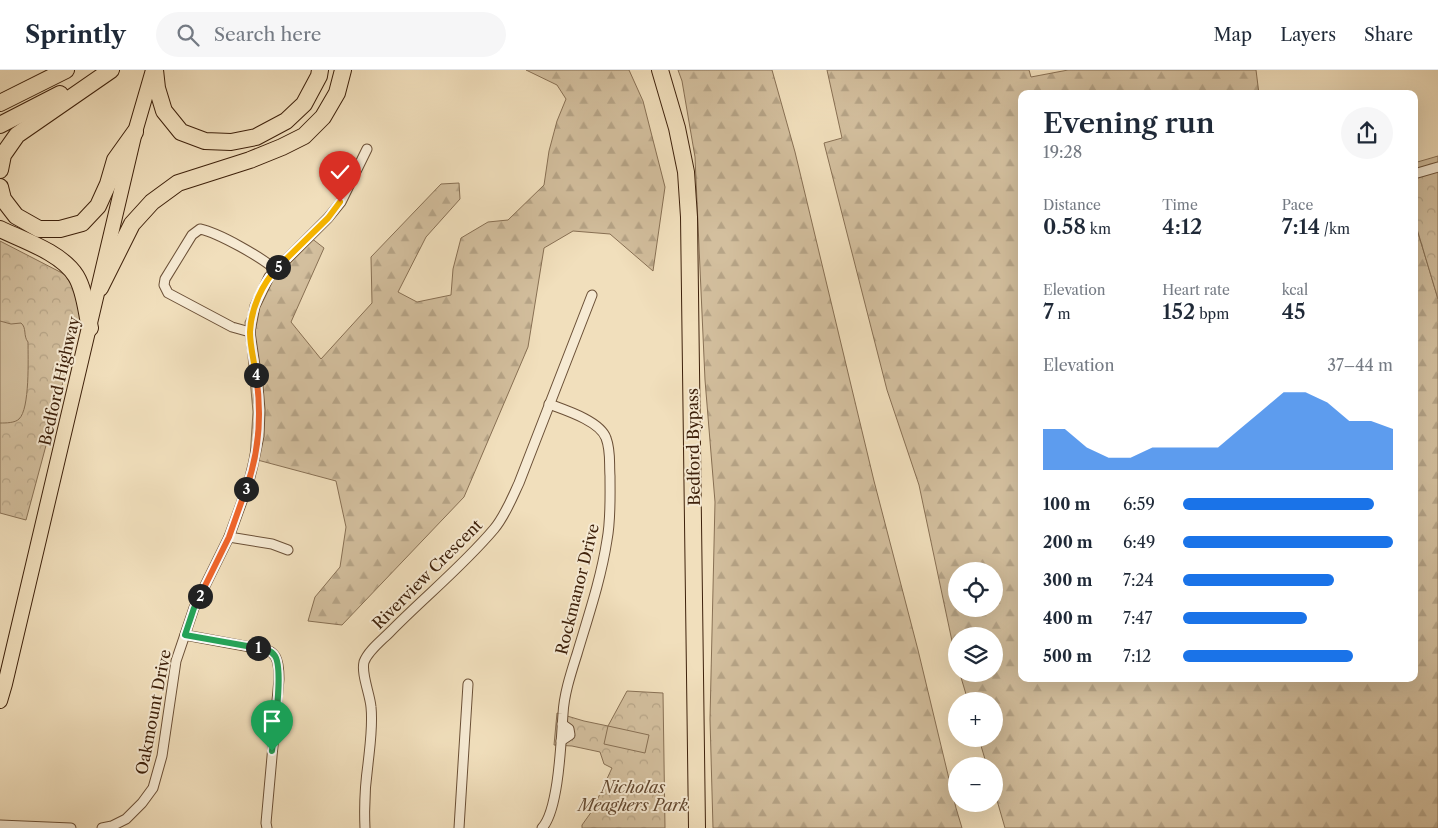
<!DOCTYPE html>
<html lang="en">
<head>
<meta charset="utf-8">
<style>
	body { margin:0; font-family:"Libre Caslon Text",serif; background:#f6f6f7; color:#1f2937; height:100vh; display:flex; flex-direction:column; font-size:19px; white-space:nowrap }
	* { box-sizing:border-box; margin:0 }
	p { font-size:16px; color:#747a83 }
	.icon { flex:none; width:28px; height:28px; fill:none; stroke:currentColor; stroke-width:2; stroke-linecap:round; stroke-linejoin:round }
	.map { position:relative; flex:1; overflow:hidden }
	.panel { position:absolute; left:1018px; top:20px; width:400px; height:592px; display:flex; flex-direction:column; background:#fff; border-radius:10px; box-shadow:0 5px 20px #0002 }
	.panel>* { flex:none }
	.controls { position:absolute; left:948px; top:492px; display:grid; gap:10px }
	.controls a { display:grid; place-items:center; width:55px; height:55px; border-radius:50%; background:#fff; box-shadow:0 5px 20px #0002; font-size:25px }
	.pin { position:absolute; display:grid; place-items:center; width:42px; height:42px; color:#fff; margin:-51px -21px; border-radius:50% 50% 50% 0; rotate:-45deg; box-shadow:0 0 5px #0007 }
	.pin .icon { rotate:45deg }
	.km { position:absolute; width:25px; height:25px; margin:-12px; border-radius:50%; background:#222; color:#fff; font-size:14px; line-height:25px; text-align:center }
	.round { display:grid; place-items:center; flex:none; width:52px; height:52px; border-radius:26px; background:#f6f6f7 }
	.headline { display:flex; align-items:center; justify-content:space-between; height:85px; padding:0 25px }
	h1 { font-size:28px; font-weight:600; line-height:38px }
	.metrics { display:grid; grid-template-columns:repeat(3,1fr); gap:8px; height:85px; padding:5px 25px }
	.metrics div { display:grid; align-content:center }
	.metrics b { font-size:21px; font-weight:600 }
	.metrics small { font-size:14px; font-weight:400 }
	.metrics p { font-size:14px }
	.chart { height:140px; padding:10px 25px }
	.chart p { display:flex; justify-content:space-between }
	.chart svg { width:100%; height:90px; margin-top:5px; fill:#1a73e8; opacity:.7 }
	ul { padding:0 25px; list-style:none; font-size:16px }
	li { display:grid; grid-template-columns:80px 60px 1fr; align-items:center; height:38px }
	li i { height:12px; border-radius:6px; background:#1a73e8 }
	header { display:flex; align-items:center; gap:30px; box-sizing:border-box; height:70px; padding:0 25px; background:#fff; border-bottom:1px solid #e0e1e3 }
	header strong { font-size:24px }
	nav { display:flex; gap:28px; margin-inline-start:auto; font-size:18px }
	.search { width:350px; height:45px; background:#f6f6f7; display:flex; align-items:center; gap:12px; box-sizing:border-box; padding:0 18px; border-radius:28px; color:#747a83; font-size:19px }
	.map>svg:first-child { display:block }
	.forest { fill:url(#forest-firs); stroke:#887054; fill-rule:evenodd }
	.park { fill:url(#park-crowns); stroke:#887054 }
	.pitch { fill:#d3bf9e; stroke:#887054 }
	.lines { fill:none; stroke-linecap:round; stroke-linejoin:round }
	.street-casing { stroke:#6b5037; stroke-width:11 }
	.primary-casing { stroke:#3e210b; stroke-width:16 }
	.highway-casing { stroke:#3e210b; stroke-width:18 }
	.street { stroke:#f6ead3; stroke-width:9 }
	.primary { stroke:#f1dfbc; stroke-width:14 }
	.highway { stroke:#f1dfbc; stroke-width:16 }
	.split-1-casing { stroke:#fff; stroke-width:10 }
	.split-2-casing { stroke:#fff; stroke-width:10 }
	.split-3-casing { stroke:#fff; stroke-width:10 }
	.split-4-casing { stroke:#fff; stroke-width:10 }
	.split-5-casing { stroke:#fff; stroke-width:10 }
	.split-6-casing { stroke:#fff; stroke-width:10 }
	.split-1 { stroke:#22a559; stroke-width:6 }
	.split-2 { stroke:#22a559; stroke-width:6 }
	.split-3 { stroke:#f0652b; stroke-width:6 }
	.split-4 { stroke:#f0652b; stroke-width:6 }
	.split-5 { stroke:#f5b400; stroke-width:6 }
	.split-6 { stroke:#f5b400; stroke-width:6 }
	.labels { text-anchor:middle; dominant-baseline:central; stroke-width:4; stroke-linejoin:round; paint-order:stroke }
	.street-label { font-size:16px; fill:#3e210b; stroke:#f6ead3 }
	.park-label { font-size:16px; font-style:italic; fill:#634830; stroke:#f6ead3 }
</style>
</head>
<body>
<header>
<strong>Sprintly</strong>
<div class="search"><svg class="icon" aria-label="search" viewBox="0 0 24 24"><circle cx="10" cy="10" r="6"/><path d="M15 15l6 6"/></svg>Search here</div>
<nav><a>Map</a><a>Layers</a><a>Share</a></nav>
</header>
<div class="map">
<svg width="1438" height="758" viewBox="0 0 1438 758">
	<defs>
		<pattern id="forest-firs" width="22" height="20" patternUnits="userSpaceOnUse" patternTransform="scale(1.25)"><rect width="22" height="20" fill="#d3bf9e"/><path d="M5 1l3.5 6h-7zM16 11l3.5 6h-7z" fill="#b6a487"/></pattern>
		<pattern id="park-crowns" width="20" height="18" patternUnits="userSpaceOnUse" patternTransform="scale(1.25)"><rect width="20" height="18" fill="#d3bf9e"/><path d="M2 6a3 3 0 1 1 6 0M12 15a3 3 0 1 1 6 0" fill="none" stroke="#b6a487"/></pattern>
	</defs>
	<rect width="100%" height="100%" fill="#f1dfbc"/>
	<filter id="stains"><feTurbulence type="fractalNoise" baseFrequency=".004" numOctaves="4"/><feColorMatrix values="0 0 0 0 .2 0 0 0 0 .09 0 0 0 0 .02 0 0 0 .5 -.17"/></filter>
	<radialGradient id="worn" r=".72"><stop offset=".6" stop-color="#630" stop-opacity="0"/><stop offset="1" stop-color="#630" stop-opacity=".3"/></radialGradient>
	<!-- forest -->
	<g class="forest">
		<polygon points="526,0 629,0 643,31 665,117 653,201 610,164 573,161 544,178 528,277 464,427 342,555 308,551 315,527 340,497 346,457 336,411 250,388 253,342 245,252 268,206 306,164 324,178 291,252 321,289 372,233 371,187 441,114 459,113 460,129 426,167 398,222 417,232 451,225 453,199 461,168 488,152 508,150 544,115 549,81 557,51 566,29 557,15"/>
		<polygon points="678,0 772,0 795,82 874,411 918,580 956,738 962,758 713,758 710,649 715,432 705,310 695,87 682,11"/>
		<path d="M827,0H1029L1031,7L1068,0H1256L1259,24H1021V609H1414V149L1438,229V758H1005L994,720V696H987L979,669H994V631H968L960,604H994V566H956V590L919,415L887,320L824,73L842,68ZM956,501H994V539H956Z"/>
	</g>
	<!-- park -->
	<g class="park">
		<polygon points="1438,86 1438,229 1414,149 1414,93"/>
		<polygon points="0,171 64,204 76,221 81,245 26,450 0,443"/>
		<polygon points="627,621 663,623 665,758 582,758 582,755 592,741 612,698 604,694 600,682 572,676 554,675 557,643 584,651 608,656"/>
	</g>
	<!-- pitch -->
	<g class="pitch">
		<path d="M0,251L11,254L21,253C27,258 23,266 28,272C28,288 30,339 19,349C15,353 6,353 0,353Z"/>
		<polygon points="608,656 649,665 645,683 604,674"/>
	</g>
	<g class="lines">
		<defs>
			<g id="street">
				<polyline points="1414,104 1438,97"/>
				<path d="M250,262L232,257L168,223L164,215L165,209L192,165L200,159C219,163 261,187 276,200"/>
				<polyline points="229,467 272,474 288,480"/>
				<path d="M185,565L256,578C277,579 279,590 279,609L266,753L267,758"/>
				<polyline points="561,671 570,665 569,659 562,654"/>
				<polyline points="0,755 71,758"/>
				<polyline points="102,758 112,756 126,749 142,733 153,718 162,686 176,591 194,538 229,467 248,415 253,395 259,366 260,340 258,316 250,262 255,236 269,207 328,148 341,132 367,79"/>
				<path d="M365,758C364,736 365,715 368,694C370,675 373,656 371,637C370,624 361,604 364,592C368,581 381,571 389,563C423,528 462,497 494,459C505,446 512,428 519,413L592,225"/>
				<polyline points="459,758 468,614"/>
				<path d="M542,758C559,740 561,670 563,644C564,624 571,603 577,584C588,547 601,509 607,470C611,449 610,427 610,406C609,393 611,381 606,368C600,351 565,340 549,334"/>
			</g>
			<polyline id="primary" points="0,631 5,614 135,62 153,0"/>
			<g id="highway">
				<polyline points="155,0 157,18 164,41 181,62 205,71 231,72 256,67 286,51 304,34 319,6 320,0"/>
				<polyline points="660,0 677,58 686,102 689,147 697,758"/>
				<polyline points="0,33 66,0"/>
				<polyline points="0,55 60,24"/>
				<polyline points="0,100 3,85 17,65 111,0"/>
				<polyline points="0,117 3,129 16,146 39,159 60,159 82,153 98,136 108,114 115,90 135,62"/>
				<path d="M0,159C23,170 62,183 76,206C85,221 86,241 90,258"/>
				<polyline points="100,218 132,154 152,132 178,113 250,90 282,77 304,66 323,47 337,23 343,0"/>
			</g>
		</defs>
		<!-- street casing -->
		<use href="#street" class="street-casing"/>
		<!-- primary casing -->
		<use href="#primary" class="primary-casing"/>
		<!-- highway casing -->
		<use href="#highway" class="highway-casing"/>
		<!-- street -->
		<use href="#street" class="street"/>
		<!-- primary -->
		<use href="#primary" class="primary"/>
		<!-- highway -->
		<use href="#highway" class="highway"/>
	</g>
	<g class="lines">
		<defs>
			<path id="split-1" d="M258,578C265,579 271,580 275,586C284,600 274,663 272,681"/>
			<polyline id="split-2" points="200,526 194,538 185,565 258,578"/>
			<polyline id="split-3" points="200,526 229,467 246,419"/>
			<path id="split-4" d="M246,419C259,383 262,344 256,305"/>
			<path id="split-5" d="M256,305C254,291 250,276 250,262C251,238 262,214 278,197"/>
			<polyline id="split-6" points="278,197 328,148 340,132"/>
		</defs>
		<!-- split-1 casing -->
		<use href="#split-1" class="split-1-casing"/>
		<!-- split-2 casing -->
		<use href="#split-2" class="split-2-casing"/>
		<!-- split-3 casing -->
		<use href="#split-3" class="split-3-casing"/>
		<!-- split-4 casing -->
		<use href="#split-4" class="split-4-casing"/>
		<!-- split-5 casing -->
		<use href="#split-5" class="split-5-casing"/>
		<!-- split-6 casing -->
		<use href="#split-6" class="split-6-casing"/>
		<!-- split-1 -->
		<use href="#split-1" class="split-1"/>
		<!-- split-2 -->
		<use href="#split-2" class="split-2"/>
		<!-- split-3 -->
		<use href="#split-3" class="split-3"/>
		<!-- split-4 -->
		<use href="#split-4" class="split-4"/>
		<!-- split-5 -->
		<use href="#split-5" class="split-5"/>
		<!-- split-6 -->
		<use href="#split-6" class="split-6"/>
	</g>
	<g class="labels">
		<!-- street labels -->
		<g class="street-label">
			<text transform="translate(59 311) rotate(-77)">Bedford Highway</text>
			<text transform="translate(693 377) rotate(-91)">Bedford Bypass</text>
			<text transform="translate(427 504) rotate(-45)">Riverview Crescent</text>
			<text transform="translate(577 519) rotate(-76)">Rockmanor Drive</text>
			<text transform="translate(153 642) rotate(-79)">Oakmount Drive</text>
		</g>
		<!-- park labels -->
		<g class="park-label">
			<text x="633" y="717">Nicholas<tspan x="633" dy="18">Meaghers Park</tspan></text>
		</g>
	</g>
	<rect width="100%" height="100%" filter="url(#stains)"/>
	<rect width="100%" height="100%" fill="url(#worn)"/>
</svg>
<div class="controls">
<a><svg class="icon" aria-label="locate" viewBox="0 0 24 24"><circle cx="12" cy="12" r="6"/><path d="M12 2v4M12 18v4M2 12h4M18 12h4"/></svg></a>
<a><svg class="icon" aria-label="layers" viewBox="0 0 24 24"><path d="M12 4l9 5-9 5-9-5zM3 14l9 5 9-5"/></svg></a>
<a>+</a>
<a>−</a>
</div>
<div class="pin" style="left:272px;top:681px;background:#1e9e55"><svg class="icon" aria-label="arrive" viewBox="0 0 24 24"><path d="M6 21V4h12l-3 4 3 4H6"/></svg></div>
<div class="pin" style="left:340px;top:132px;background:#d93025"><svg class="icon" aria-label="check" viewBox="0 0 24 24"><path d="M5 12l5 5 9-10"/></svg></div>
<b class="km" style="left:258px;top:578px">1</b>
<b class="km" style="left:200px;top:526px">2</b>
<b class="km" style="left:246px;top:419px">3</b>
<b class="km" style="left:256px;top:305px">4</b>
<b class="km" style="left:278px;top:197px">5</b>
<section class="panel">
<div class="headline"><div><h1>Evening run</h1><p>19:28</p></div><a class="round"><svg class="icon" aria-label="share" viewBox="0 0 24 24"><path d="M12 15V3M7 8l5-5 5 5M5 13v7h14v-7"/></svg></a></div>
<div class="metrics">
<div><p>Distance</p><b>0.58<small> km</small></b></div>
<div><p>Time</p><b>4:12</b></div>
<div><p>Pace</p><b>7:14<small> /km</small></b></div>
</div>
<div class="metrics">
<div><p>Elevation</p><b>7<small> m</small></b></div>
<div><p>Heart rate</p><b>152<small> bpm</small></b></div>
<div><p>kcal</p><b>45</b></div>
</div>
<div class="chart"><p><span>Elevation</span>37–44 m</p>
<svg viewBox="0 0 160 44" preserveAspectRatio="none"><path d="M0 44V24L10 24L20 33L30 38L40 38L50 33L60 33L70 33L80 33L90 24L100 15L110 6L120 6L130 11L140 20L150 20L160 24V44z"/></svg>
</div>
<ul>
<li><b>100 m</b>6:59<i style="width:91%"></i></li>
<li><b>200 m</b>6:49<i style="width:100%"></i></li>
<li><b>300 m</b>7:24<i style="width:72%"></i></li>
<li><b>400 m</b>7:47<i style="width:59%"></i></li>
<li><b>500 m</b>7:12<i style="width:81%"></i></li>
</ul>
</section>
</div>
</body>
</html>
